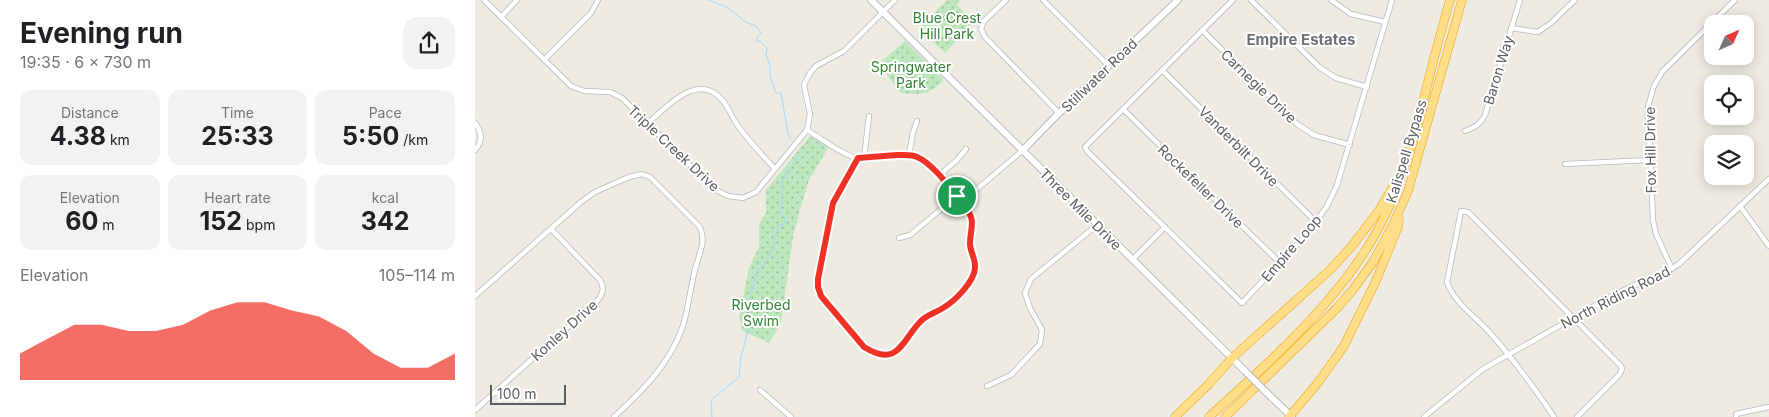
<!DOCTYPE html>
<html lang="en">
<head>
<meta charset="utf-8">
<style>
	body { margin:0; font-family:Inter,sans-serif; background:#f2f2f2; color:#202124; height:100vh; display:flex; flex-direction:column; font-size:19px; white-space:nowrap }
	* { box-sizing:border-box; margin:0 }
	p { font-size:16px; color:#757577 }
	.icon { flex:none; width:28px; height:28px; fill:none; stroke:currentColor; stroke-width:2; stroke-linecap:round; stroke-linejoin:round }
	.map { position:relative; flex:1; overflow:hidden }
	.panel { display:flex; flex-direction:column; background:#fff; width:475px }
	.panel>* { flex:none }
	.needle { width:32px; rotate:45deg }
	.buttons { position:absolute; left:1229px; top:15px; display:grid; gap:10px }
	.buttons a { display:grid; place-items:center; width:50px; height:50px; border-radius:10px; background:#fff; box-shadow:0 2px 12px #0003; font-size:25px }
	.scale { position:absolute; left:15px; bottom:12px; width:76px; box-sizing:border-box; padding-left:5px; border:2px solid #5b5f64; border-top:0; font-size:14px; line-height:18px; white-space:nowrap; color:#5b5f64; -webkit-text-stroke:4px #fff; paint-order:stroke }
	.pin { position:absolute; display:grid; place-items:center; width:42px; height:42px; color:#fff; margin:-21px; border:2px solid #fff; border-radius:50%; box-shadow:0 1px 5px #0007 }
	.round { display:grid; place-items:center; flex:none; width:52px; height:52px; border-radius:15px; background:#f2f2f2 }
	.summary { display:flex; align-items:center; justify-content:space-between; height:85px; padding:0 20px }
	h1 { font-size:28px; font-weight:700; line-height:38px }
	.metrics { display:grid; grid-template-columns:repeat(3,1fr); gap:8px; height:85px; padding:5px 20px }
	.metrics div { display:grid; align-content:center; border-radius:12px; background:#f2f2f2; text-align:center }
	.metrics b { font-size:25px; font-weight:700 }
	.metrics small { font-size:14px; font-weight:400 }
	.metrics p { font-size:14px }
	.chart { height:140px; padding:10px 20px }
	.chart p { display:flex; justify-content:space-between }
	.chart svg { width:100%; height:90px; margin-top:5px; fill:#f03126; opacity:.7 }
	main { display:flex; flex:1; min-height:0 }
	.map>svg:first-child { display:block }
	.park { fill:url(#park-dots) }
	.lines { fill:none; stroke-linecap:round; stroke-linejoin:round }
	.stream { stroke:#a2d9ff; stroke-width:1 }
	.street-casing { stroke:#b5b9bd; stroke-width:6 }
	.secondary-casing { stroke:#b6bac0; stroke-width:8 }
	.highway-casing { stroke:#f1a000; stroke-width:9 }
	.street { stroke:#fff; stroke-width:4.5 }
	.secondary { stroke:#fff; stroke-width:6 }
	.highway { stroke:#ffde89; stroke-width:8 }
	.secondary-bridge-casing { stroke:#b6bac0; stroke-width:8; stroke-linecap:butt }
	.secondary-bridge { stroke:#fff; stroke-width:6 }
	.route-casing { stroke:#fff; stroke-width:10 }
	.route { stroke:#f03126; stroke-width:6 }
	.labels { text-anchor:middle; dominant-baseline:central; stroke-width:4; stroke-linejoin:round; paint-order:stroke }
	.park-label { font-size:14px; fill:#308533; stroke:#fff }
	.street-label { font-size:14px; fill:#5b5f64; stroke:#fff }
	.neighbourhood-label { font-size:15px; font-weight:bold; fill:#6c7176; stroke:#fff }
</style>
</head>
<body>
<main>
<section class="panel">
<div class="summary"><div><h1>Evening run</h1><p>19:35 · 6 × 730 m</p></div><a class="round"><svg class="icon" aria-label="share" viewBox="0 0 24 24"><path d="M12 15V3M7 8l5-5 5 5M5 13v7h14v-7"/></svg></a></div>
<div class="metrics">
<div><p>Distance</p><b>4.38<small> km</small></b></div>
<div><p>Time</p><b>25:33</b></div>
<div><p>Pace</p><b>5:50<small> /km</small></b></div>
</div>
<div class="metrics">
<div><p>Elevation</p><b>60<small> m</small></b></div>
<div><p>Heart rate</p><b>152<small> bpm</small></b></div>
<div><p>kcal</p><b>342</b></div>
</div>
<div class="chart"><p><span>Elevation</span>105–114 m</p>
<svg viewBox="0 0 160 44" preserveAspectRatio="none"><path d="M0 44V31L10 24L20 17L30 17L40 20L50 20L60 17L70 10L80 6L90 6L100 10L110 13L120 20L130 31L140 38L150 38L160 31V44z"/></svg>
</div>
</section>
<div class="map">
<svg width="1294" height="417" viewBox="0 0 1294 417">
	<defs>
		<pattern id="park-dots" width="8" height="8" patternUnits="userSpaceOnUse" patternTransform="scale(1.25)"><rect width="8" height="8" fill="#bee7bd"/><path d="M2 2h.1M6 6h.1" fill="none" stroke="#9dbe9d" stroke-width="1.8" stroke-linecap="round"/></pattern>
	</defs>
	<rect width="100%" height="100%" fill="#eeebe2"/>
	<!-- park -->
	<g class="park">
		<polygon points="472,0 485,0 481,4 499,22 470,53 444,28"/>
		<path d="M430,41L469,80C454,95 446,95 426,93L409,71L405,63Z"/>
		<polygon points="335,136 353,148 334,180 326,206 318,237 306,322 294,343 268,331 264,318 274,268 284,246 284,225 291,212 291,190"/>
	</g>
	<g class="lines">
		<!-- stream -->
		<g class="stream">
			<polyline points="234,0 253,8 269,21 282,27 286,33 282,37 282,42 285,41 292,48 291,55 295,65 295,77 301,93 306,93 313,134 316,140"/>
			<path d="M237,417L236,400L264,377L266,357L275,323V298L282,270C295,264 301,239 303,225L309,224L310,219L304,208L307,202L308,180L324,155"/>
		</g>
		<defs>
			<g id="street">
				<polyline points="9,0 96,86 109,91 135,92 147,98 239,189 253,196 268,198 281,192 332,130 335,114 329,85 335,73 341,66 369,51 420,0"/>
				<polyline points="531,0 509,21 506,29 510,37 584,113"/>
				<polyline points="568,0 634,66"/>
				<polyline points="758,0 610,147 612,151 767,303 832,234 852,206 862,185 917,0"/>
				<polyline points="776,0 844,67 861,78 892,87"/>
				<polyline points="856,0 876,14 910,22"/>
				<polyline points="26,17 42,0"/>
				<polyline points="1036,28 1063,32 1076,23 1100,0"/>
				<polyline points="727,30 822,124 839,135 875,145"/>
				<polyline points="70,59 116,13 123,0"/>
				<polyline points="687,70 841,222"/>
				<polyline points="648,109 805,263"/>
				<path d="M0,123C7,132 8,141 0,150"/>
				<path d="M172,124C192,107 223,70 248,101C253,107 256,115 260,121C270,138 286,153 299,168"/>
				<path d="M332,130C347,139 364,153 381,158C404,163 430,146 451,162C463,172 497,210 498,225C499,231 494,238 495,244C496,262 507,267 492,286C486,294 475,304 467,309C460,313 453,315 447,320C426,338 426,369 389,347L346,296L343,287V279L358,203L383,158"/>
				<path d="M990,131C1000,127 1005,125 1010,115L1045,0"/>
				<polyline points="434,155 438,132 442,121"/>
				<polyline points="389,158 394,116"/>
				<polyline points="1090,164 1175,160"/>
				<polyline points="464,175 481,161 491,149"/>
				<polyline points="1265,206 1294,246"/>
				<polyline points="424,238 435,235 482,196 502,189 547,151"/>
				<polyline points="657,260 690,227"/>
				<polyline points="1197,269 1181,234 1178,220 1173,107 1179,86 1187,72 1260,0"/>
				<path d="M0,296L106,202L120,192L154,177L167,174L175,177L224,226C233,241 222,258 219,274C215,291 213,309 208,326C195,364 167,391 139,417"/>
				<polyline points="512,386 536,375 565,344 567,330 555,308 550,293 556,279 622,225"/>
				<polyline points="285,390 316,417"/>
				<path d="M0,410L122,301C128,294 130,288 125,280L76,229"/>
				<path d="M949,417L1008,369L1137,296C1159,284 1183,278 1204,264L1294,179"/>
				<path d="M1079,417C1060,389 1039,360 1016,334C1002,318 979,303 972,282L986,211L993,212L1146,366L1147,369L1144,375L1102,417"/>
				<polyline points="1261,417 1261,414 1294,407"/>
			</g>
			<g id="secondary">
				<polyline points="396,0 770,371"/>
				<polyline points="547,151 584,113 703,0"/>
				<polyline points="790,391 817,417"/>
			</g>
			<g id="highway">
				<polyline points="700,417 734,384 757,358 856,269 877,246 905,209 920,183"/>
				<path d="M734,417C804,353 888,281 921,190C944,129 956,63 975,0"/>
				<polyline points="750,417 861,309 877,291 898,262 918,225 933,191 987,0"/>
				<polyline points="814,417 842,384 869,346 900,283 923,227 924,219"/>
			</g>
		</defs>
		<!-- street casing -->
		<use href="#street" class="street-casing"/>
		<!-- secondary casing -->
		<use href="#secondary" class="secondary-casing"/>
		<!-- highway casing -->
		<use href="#highway" class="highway-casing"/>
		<!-- street -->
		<use href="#street" class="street"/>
		<!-- secondary -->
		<use href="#secondary" class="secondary"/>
		<!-- highway -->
		<use href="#highway" class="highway"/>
		<defs>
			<polyline id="secondary-bridge" points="770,371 790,391"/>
		</defs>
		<!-- secondary-bridge casing -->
		<use href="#secondary-bridge" class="secondary-bridge-casing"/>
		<!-- secondary-bridge -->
		<use href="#secondary-bridge" class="secondary-bridge"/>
	</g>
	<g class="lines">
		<defs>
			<path id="route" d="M422,155C429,155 436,154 442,157C459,164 478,192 490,206C501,222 496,224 495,242C494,250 501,259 500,268C499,282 480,301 468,308C460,313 451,315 445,322C426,342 423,368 389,347L346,296L343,287V279L358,203L383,158Z"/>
		</defs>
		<!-- route casing -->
		<use href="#route" class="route-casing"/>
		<!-- route -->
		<use href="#route" class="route"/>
	</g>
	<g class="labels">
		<!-- park labels -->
		<g class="park-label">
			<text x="472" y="17">Blue Crest<tspan x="472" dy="16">Hill Park</tspan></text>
			<text x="436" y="66">Springwater<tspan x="436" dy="16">Park</tspan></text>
			<text x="286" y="304">Riverbed<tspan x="286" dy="16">Swim</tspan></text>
		</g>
		<!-- street labels -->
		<g class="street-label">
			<text transform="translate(1023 70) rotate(-73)">Baron Way</text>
			<text transform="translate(624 75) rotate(-44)">Stillwater Road</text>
			<text transform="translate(784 86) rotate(44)">Carnegie Drive</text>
			<text transform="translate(764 146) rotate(45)">Vanderbilt Drive</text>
			<text transform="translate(199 148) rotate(43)">Triple Creek Drive</text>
			<text transform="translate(1175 150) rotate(-91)">Fox Hill Drive</text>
			<text transform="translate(931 151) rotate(-73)">Kalispell Bypass</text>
			<text transform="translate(726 186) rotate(44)">Rockefeller Drive</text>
			<text transform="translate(606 209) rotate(45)">Three Mile Drive</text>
			<text transform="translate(816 248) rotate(-49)">Empire Loop</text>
			<text transform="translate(1140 297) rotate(-27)">North Riding Road</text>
			<text transform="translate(89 330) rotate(-42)">Konley Drive</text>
		</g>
		<!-- neighbourhood labels -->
		<g class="neighbourhood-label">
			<text x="826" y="39">Empire Estates</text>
		</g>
	</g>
</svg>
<div class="buttons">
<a><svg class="needle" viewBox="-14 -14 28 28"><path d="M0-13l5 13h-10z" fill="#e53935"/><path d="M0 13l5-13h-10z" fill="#757577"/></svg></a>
<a><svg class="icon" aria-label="locate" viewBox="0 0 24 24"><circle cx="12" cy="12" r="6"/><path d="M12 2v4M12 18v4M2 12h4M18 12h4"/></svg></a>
<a><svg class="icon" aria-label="layers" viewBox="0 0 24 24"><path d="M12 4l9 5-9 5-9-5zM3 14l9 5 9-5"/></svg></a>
</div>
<div class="scale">100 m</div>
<div class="pin" style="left:482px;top:196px;background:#1e9e55"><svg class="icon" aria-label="arrive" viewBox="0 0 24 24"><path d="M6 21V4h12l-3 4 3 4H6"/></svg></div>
</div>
</main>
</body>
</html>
